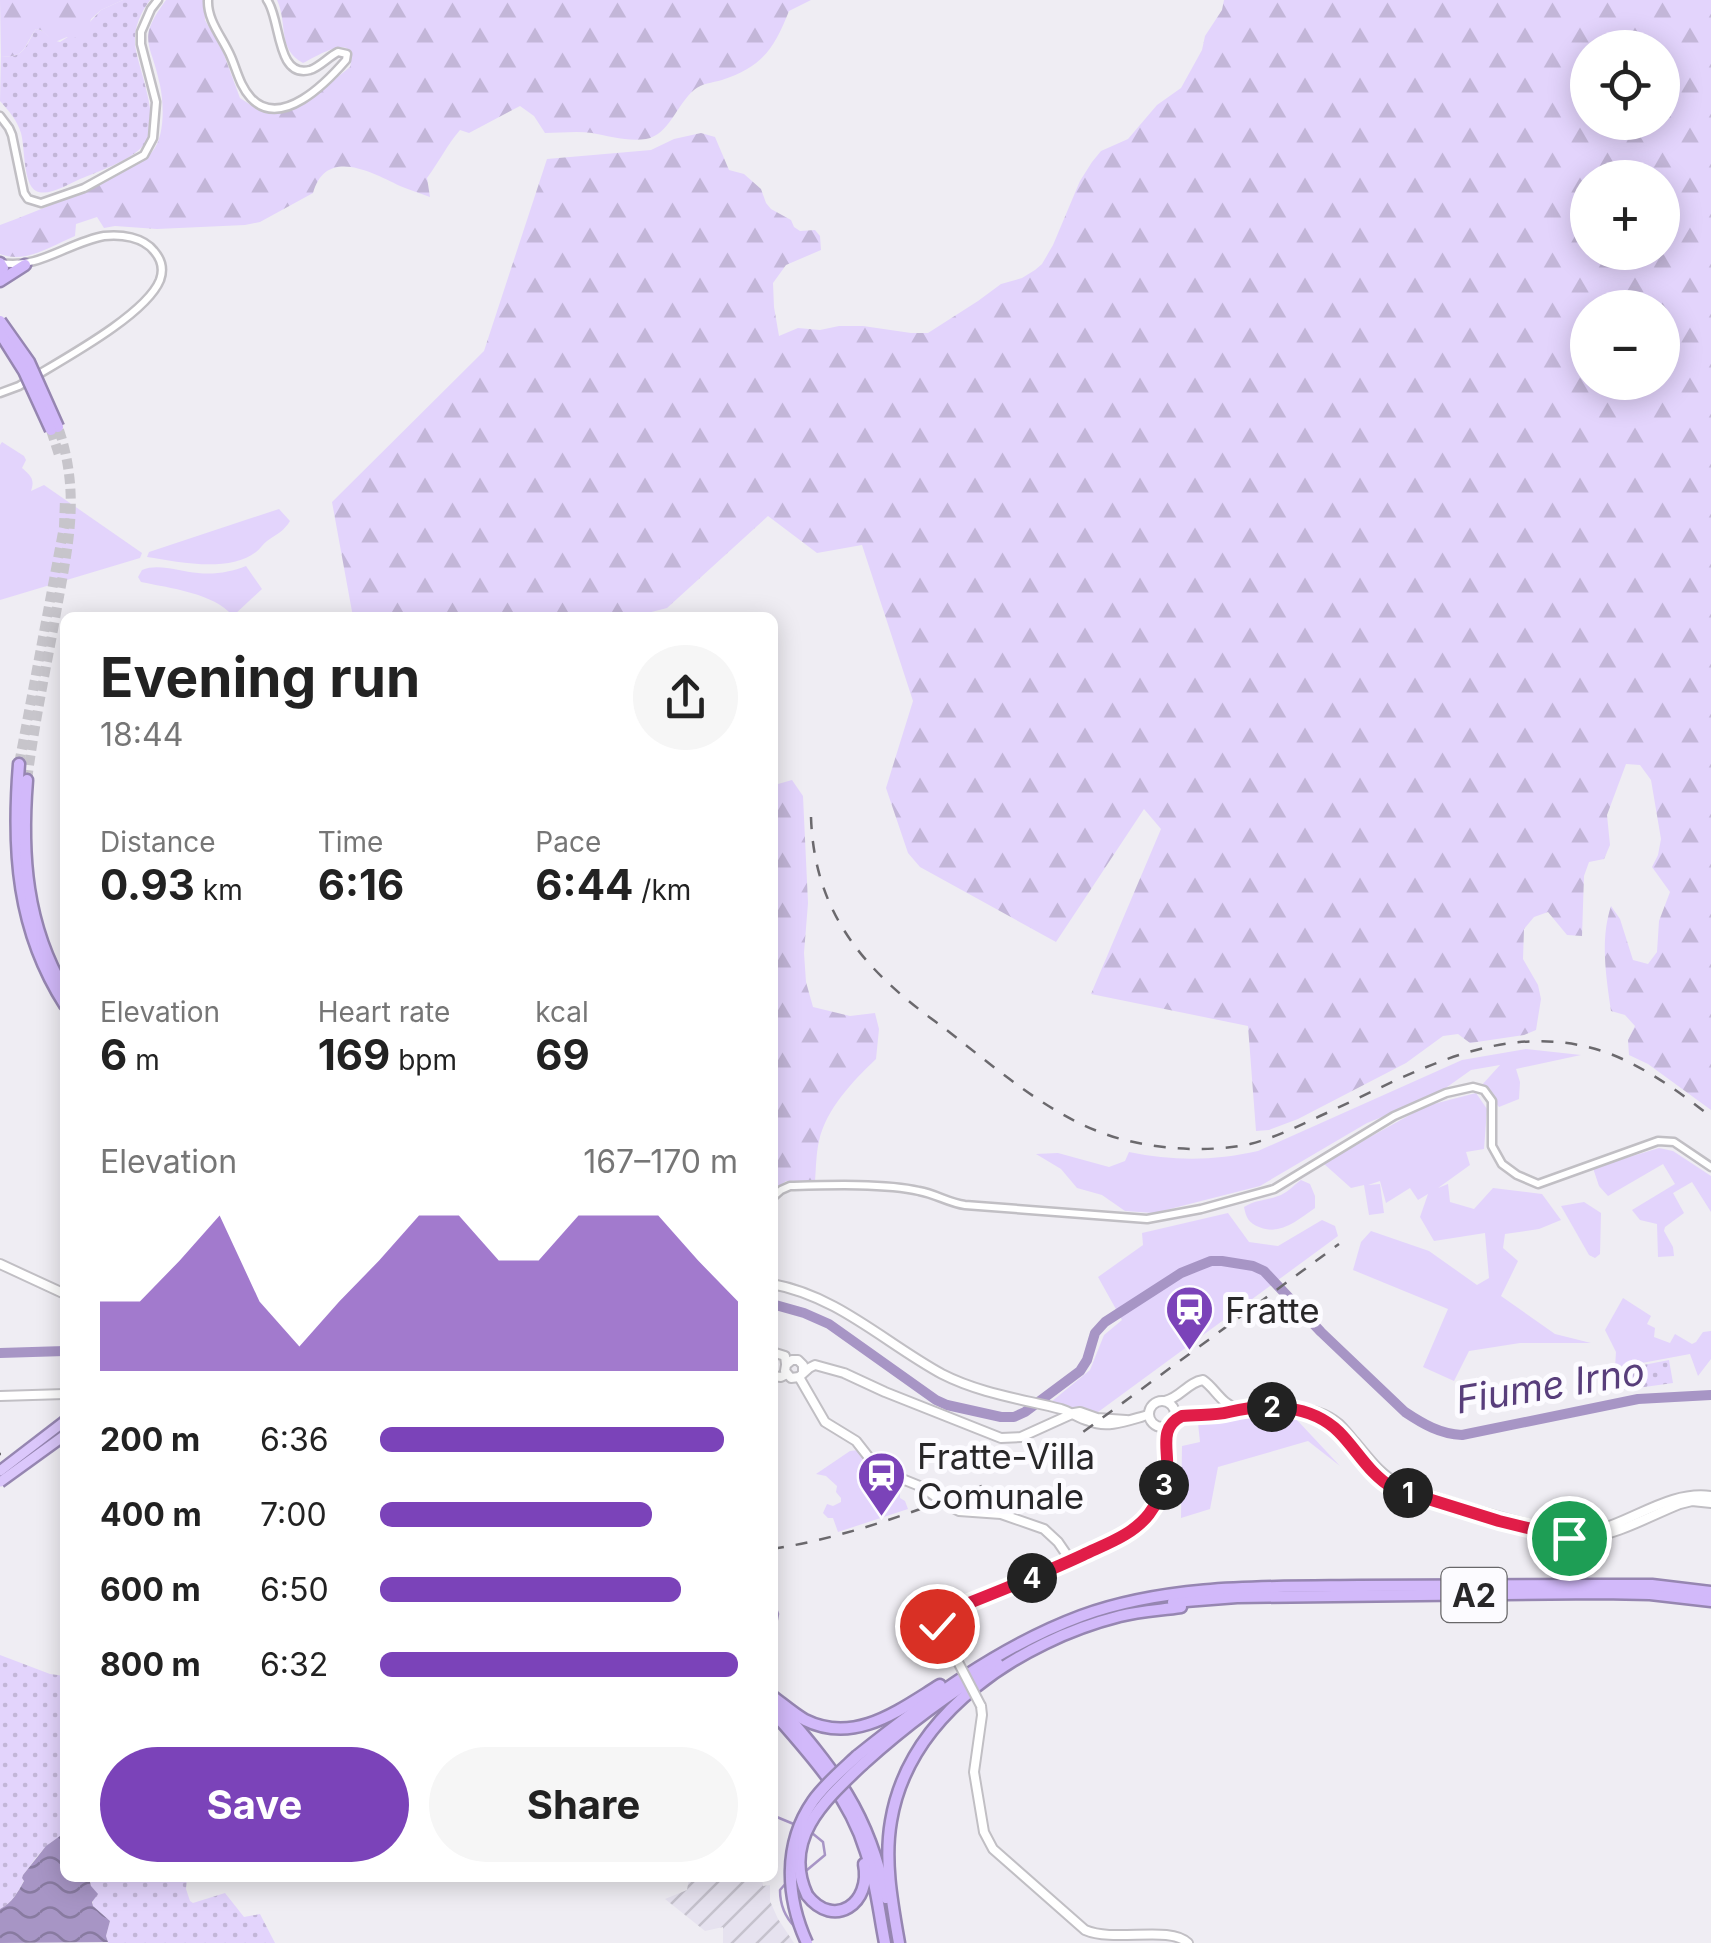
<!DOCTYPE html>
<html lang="en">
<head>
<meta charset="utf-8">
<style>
	body { margin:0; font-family:Inter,sans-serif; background:#f6f6f6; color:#222; height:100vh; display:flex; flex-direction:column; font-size:38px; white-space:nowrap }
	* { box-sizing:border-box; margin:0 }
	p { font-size:32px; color:#767676 }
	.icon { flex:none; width:55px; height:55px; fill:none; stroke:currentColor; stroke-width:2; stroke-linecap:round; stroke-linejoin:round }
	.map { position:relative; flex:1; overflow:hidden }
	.details { position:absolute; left:60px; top:612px; width:718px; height:1270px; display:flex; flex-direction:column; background:#fff; border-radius:15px; box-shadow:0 5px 25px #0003 }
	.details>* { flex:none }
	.tools { position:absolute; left:1570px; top:30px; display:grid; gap:20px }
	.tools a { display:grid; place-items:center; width:110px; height:110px; border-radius:50%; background:#fff; box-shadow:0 5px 25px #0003; font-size:50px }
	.pin { position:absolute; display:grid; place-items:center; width:85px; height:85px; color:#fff; margin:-42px; border:5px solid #fff; border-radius:50%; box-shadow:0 2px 10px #0007 }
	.km { position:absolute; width:50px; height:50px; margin:-25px; border-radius:50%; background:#222; color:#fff; font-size:28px; line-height:50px; text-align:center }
	.round { display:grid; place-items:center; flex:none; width:105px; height:105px; border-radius:52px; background:#f6f6f6 }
	.overview { display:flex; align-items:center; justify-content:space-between; height:170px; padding:0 40px }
	h1 { font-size:55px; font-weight:700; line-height:75px }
	.figures { display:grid; grid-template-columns:repeat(3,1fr); gap:15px; height:170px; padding:10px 40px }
	.figures div { display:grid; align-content:center }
	.figures b { font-size:42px; font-weight:700 }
	.figures small { font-size:28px; font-weight:400 }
	.figures p { font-size:28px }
	.chart { height:280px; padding:20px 40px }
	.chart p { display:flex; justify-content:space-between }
	.chart svg { width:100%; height:180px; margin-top:10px; fill:#7b43b9; opacity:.7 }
	.action { display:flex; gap:20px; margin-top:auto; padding:20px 40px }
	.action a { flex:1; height:115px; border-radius:60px; background:#7b43b9; color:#fff; font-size:40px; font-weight:700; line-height:115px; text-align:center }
	.action a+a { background:#f6f6f6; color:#222 }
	ul { padding:0 40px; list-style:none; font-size:32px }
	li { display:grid; grid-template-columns:160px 120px 1fr; align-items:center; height:75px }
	li i { height:25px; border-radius:12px; background:#7b43b9 }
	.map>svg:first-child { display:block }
	.industrial { fill:url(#industrial-furrows) }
	.grass { fill:url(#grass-dots) }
	.forest { fill:url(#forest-firs); fill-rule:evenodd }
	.green { fill:#e3d4fc }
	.water { fill:url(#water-waves) }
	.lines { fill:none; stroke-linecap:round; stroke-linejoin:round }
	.stream { stroke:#a795c5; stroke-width:2.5 }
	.river { stroke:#a795c5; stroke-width:10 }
	.motorway-tunnel { stroke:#c7c5cb; stroke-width:10; stroke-dasharray:10 5; stroke-linecap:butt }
	.tertiary-casing { stroke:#c1bfc4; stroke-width:11 }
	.secondary-casing { stroke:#c1bfc4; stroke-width:12 }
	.motorway-casing { stroke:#9686b1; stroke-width:15 }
	.tertiary { stroke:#fff; stroke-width:6 }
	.secondary { stroke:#fff; stroke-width:8 }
	.motorway { stroke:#d2b9fa; stroke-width:10 }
	.rail { stroke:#6b696d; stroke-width:2.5; stroke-dasharray:12 12; stroke-linecap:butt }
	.secondary-bridge-casing { stroke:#c1bfc4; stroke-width:12; stroke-linecap:butt }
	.trunk-bridge-casing { stroke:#9686b1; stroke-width:14; stroke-linecap:butt }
	.motorway-bridge-casing { stroke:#9686b1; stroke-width:15; stroke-linecap:butt }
	.secondary-bridge { stroke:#fff; stroke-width:8 }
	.trunk-bridge { stroke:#dbc7fb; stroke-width:9 }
	.motorway-bridge { stroke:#d2b9fa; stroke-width:10 }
	.route-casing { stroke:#fff; stroke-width:20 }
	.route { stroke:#e11d48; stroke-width:12 }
	.labels { text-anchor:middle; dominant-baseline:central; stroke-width:10; stroke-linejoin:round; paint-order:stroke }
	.shield { fill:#fcfbff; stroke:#686769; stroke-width:2.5 }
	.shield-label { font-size:32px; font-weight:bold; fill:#282729 }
	.poi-label { font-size:35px; fill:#282729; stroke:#fcfbff; text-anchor:start }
	.water-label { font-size:38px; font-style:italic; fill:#583e7b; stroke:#fcfbff }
</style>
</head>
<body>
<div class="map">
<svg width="1711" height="1943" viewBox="0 0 1711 1943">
	<defs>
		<pattern id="industrial-furrows" width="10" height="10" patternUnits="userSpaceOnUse" patternTransform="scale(2.5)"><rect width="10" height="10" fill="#e6e2ef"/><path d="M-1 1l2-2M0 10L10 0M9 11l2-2" fill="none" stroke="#c5c2cd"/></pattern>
		<pattern id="grass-dots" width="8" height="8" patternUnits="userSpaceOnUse" patternTransform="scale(2.5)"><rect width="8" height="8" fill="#e3d4fc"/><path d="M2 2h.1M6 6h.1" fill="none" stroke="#c3b6d8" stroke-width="1.8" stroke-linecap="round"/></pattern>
		<pattern id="forest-firs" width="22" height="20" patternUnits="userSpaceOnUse" patternTransform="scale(2.5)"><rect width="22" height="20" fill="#e3d4fc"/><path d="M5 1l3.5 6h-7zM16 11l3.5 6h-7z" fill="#c3b6d8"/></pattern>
		<pattern id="water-waves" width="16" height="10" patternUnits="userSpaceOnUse" patternTransform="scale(2.5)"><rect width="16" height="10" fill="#a795c5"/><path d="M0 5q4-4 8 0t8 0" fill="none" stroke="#887aa0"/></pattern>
	</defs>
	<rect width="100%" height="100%" fill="#efedf3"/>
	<!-- industrial -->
	<polygon class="industrial" points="689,1878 762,1878 763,1886 770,1885 770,1901 778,1919 794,1943 723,1943 723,1927 705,1931 665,1899 687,1890"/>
	<!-- grass -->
	<g class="grass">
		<path d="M123,0H150C141,12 134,27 135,43C137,69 165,124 142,147C129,161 97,172 80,179C69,184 48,197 36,191C23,184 25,147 21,133C17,120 9,111 0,101L1,56C25,59 25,46 36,29C46,30 49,40 60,42L88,24L101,10Z"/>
		<polygon points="1669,1360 1673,1383 1623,1390 1618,1370"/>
		<path d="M0,1655L50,1674L65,1676V1836C46,1840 35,1860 23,1875L22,1878L24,1880C18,1892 12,1903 0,1909Z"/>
		<polygon points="90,1878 187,1878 186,1889 190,1901 193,1903 225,1893 244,1917 260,1914 275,1943 108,1943 106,1936 110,1921 93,1906"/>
	</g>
	<!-- forest -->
	<g class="forest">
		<path d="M0,0H123L101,10L91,19L86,37H67L55,42L41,30L36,29C24,45 26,59 1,56Z"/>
		<path d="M166,0H204L205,20L223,52L240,98L260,111L274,114L304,104L350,67C359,29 317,56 303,63C277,49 288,24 277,0H811L789,11C774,49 762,67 722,80C712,83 702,83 694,90C677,104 669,135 646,139C629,142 608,136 592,133C577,131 560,133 545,133L534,116L520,106L469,133L460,130C447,145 439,162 427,178L430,197C420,193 409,190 400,186C371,172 326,147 313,193L260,222L245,225L157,229L115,226L104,228L97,217L76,224L75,236C51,246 26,264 0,254V225C41,210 81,193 120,172C130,167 145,162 152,152C165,137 164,104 160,85C151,41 136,41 166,0Z"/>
		<path d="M1224,0H1711V1110L1648,1064L1629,1055L1628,1040L1635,1026L1625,1015L1611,1011C1606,976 1600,940 1611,906L1620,919L1633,960L1648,964L1657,952L1659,921L1670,892L1652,867L1658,855L1661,839L1651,780L1640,765L1626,764L1607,815L1610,845L1604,859L1589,862L1584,876L1582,936L1567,935L1548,912L1534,917L1524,929L1523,959L1538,985L1541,999L1536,1030L1524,1035L1470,1043L1458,1034L1443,1036L1406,1063L1298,1119L1269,1130L1256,1131L1248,1026L1091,994L1161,829L1144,809L1056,942L920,867L908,853L886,788L913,701L862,545L817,553L768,516L667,608L632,617H353L332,502L484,351L547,159L651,150L674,139L701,133L715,137L729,170L744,174L761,189L766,203L771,209L791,220L794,227L800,231L815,230L820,236L821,250L786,265L773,283L774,307L779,336L798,328L820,330L839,326H863L911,333H928L978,301L1001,284L1022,278L1035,270L1042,264L1053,245L1080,181L1092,162L1101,151L1128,139L1157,105L1181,88L1202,50L1205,36L1222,10ZM1588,48H1662V122H1588ZM1588,178H1662V252H1588ZM1588,308H1662V382H1588Z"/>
		<path d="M792,780L803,796L808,903L804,953L806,982L813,1007L850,1016L875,1013L879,1029L876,1059C853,1081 826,1109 819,1141C816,1154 816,1169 815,1182L786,1181L773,1191V812L778,784Z"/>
	</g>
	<!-- green -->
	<g class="green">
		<path d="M2,442L24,456L26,460L22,468C31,476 35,479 31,491L44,485L142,553L140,558L0,600V445Z"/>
		<path d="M279,509L290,521C284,531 277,534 267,541C263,544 260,549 256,552C228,573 179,562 147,557L149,552Z"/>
		<path d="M246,566L262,589L233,616C214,593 169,588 141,582L138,577L142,570C159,563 180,572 198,573C214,575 231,572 246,566Z"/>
		<path d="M1526,1049L1581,1055L1516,1069L1520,1082L1519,1099L1499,1107L1481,1086L1500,1065L1471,1070L1433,1097L1367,1123L1260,1186L1154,1213L1125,1211L1102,1195L1077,1188L1061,1169L1036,1154L1058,1153L1109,1167L1125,1161L1129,1152C1173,1161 1214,1161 1258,1151L1462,1060Z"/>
		<polygon points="1476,1093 1487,1109 1484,1149 1466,1152 1470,1165 1438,1188 1448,1184 1450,1202 1474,1209 1493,1188 1542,1194 1561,1220 1539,1229 1505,1234 1503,1248 1518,1261 1501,1296 1555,1334 1591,1343 1520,1343 1469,1351 1454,1381 1423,1367 1448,1309 1353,1270 1361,1242 1371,1231 1429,1251 1477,1285 1489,1278 1485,1233 1434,1241 1420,1217 1428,1194 1418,1200 1410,1188 1386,1203 1380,1181 1368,1185 1380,1184 1384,1213 1369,1215 1364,1185 1351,1188 1323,1163 1426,1106"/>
		<polygon points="1659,1148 1673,1151 1711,1176 1711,1212 1692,1182 1673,1193 1684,1213 1665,1227 1664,1231 1673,1247 1674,1256 1658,1257 1657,1224 1640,1220 1632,1210 1675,1184 1663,1164 1608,1196 1599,1186 1593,1168"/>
		<path d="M1301,1180L1310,1184L1315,1196V1208C1297,1220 1281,1236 1259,1227C1249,1223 1246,1218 1244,1207C1258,1199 1266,1201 1278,1196C1286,1194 1294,1185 1301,1180Z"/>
		<polygon points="1584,1202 1601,1213 1600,1254 1595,1258 1589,1255 1561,1206"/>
		<polygon points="1228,1213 1249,1242 1278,1246 1322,1220 1335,1226 1338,1236 1094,1415 1051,1402 1090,1370 1104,1335 1122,1320 1098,1277 1143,1245 1142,1233"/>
		<polygon points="1623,1298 1651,1316 1647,1324 1655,1328 1654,1337 1670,1343 1675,1334 1692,1344 1696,1342 1703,1332 1711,1331 1711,1359 1698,1376 1690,1354 1615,1368 1616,1352 1605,1330"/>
		<polygon points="1249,1418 1297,1420 1340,1466 1308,1441 1218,1467 1210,1509 1181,1518 1182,1446 1200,1442 1198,1423"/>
		<path d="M858,1450C871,1466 881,1476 900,1486V1498L905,1501L908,1509L838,1532L833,1518H828L823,1513L827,1504L833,1506L841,1502V1498L836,1492L837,1486L826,1476L816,1474L850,1451Z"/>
	</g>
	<!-- water -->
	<path class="water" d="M60,1836H65V1878H89L91,1886L98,1894L92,1902L93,1906L110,1921L106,1936L108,1942L0,1943V1909C12,1903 18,1892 24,1881L22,1878L23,1875L46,1846Z"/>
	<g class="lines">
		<!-- stream -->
		<g class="stream">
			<polyline points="772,1597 778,1614 772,1647"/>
			<polyline points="772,1815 796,1825"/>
			<polyline points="807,1870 825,1855 823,1842 812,1833"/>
			<path d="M787,1882L780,1890C780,1904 784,1916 795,1927"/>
		</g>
		<!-- river -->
		<g class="river">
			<path d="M772,1304L804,1313L829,1324L936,1400L947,1405L1001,1417H1014L1025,1412L1080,1371L1087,1360L1095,1333L1105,1322L1181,1273L1211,1261H1222L1253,1266L1264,1271L1321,1332L1405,1412C1423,1424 1440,1434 1462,1435L1638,1399L1711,1395"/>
			<polyline points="0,1353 65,1351"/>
		</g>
		<!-- motorway-tunnel -->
		<g class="motorway-tunnel">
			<polyline points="51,430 60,458"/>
			<polyline points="19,764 64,527 65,499"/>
			<path d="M27,780C34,726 45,673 55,619C67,549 82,497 58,427"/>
		</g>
		<defs>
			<g id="tertiary">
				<path d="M208,0C207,21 223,38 231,57C237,71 240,86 251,98C281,130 327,82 346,60L347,54L338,52C328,57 320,67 310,70C276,79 281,19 267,0"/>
				<polyline points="0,116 9,128 12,135 24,193 28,199 41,203 84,188 144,155 153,138 156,102 141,44 141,32 151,9 158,0"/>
				<path d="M0,393L19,386C54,364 145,317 160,280C164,269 161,259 154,251C143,237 121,234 104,236C69,242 38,270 1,263"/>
				<path d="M772,1198L781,1190L790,1186C826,1185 886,1183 919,1191C936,1194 949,1203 965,1205L1147,1219L1201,1209L1274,1189L1394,1116L1446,1093L1473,1087L1484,1090L1492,1101V1146L1502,1164L1517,1175L1538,1184L1658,1141L1674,1142L1711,1167"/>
			</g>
			<g id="secondary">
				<polyline points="0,1264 65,1294"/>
				<path d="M772,1284C838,1296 885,1343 942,1374C979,1393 1021,1399 1061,1409C1071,1412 1078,1418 1089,1421C1108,1429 1129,1420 1148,1415"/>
				<polyline points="772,1352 785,1356 786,1364"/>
				<polyline points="803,1373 803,1365 798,1360 792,1360 786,1365 785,1371 791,1378 799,1377 809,1368 815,1365 844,1373 885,1392 1001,1438 1021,1437 1074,1413 1080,1412 1097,1418 1126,1420"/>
				<polyline points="772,1376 781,1377 787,1374"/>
				<polyline points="799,1377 825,1422 856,1441 874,1464 885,1472 922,1487 946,1504 959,1511 1001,1514 1044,1529 1058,1542 1071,1561"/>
				<polyline points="0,1396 65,1394"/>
				<circle cx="1162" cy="1414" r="13"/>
				<path d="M1165,1401C1180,1398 1188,1382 1203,1380C1215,1388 1221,1404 1238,1409"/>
				<path d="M1318,1418C1347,1433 1359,1464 1384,1483C1406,1499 1558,1541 1585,1538C1615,1536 1652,1515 1680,1504L1692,1501L1711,1503"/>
				<path d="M1173,1422C1187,1412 1208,1416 1226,1413C1259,1407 1310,1399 1339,1424C1344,1429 1349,1435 1354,1441C1368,1457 1380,1475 1399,1484C1438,1499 1556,1539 1594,1531C1632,1522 1670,1490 1711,1496"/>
				<path d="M957,1660C946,1644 926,1634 945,1614C998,1588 1132,1550 1159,1500C1171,1475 1162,1449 1170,1424"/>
				<path d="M981,1706L982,1715L974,1772L984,1832L993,1849L1085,1930C1115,1943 1169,1925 1188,1943"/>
			</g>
			<g id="motorway">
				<polyline points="0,263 3,268 0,278"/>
				<polyline points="0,281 25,265"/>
				<path d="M19,764C12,851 17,930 65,1005"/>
				<path d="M27,780C21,855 26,925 65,991"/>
				<polyline points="1173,1602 1237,1597 1601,1593 1650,1594 1711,1601"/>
				<path d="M772,1696C783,1704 793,1713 805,1720C855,1745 899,1710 940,1685"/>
				<path d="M779,1706C834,1770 869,1812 886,1898"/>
				<path d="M772,1711C810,1754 849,1796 866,1852C876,1881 879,1913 885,1943"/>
				<path d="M857,1756C926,1701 998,1647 1081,1616C1169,1584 1267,1587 1359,1586C1440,1586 1521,1586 1602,1585H1652L1711,1592"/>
				<path d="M863,1764C905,1726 949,1693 998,1664"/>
				<path d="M807,1895C834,1930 872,1903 864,1864"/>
				<path d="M899,1943C892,1903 884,1861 891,1821C909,1713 1021,1641 1120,1616C1140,1611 1161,1610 1181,1607"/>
			</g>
		</defs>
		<!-- tertiary casing -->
		<use href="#tertiary" class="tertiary-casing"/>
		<!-- secondary casing -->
		<use href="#secondary" class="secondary-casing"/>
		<!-- motorway casing -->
		<use href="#motorway" class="motorway-casing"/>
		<!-- tertiary -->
		<use href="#tertiary" class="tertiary"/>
		<!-- secondary -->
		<use href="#secondary" class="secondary"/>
		<!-- motorway -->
		<use href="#motorway" class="motorway"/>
		<!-- rail -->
		<g class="rail">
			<path d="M811,817C814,912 863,969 936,1022C995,1066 1055,1124 1129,1141C1166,1150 1213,1152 1250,1144C1274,1138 1297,1127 1320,1116C1413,1074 1503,1016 1608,1053C1645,1067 1680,1092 1711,1117"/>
			<polyline points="1064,1446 1339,1244"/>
			<polyline points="63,1451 65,1450"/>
			<polyline points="0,1454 1,1454"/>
			<path d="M772,1549C844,1538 914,1512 982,1486"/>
		</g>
		<defs>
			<polyline id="secondary-bridge" points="957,1660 981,1706"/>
			<g id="trunk-bridge">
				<polyline points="0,1471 65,1421"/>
				<polyline points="0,1482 65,1435"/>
			</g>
			<g id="motorway-bridge">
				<polyline points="0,321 29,362 58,427"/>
				<polyline points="0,333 24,371 51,430"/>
				<path d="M807,1895C781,1839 826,1799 863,1764"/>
				<path d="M807,1943C786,1897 783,1844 813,1801C825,1784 842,1770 857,1756"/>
			</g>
		</defs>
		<!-- secondary-bridge casing -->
		<use href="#secondary-bridge" class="secondary-bridge-casing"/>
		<!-- trunk-bridge casing -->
		<use href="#trunk-bridge" class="trunk-bridge-casing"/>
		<!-- motorway-bridge casing -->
		<use href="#motorway-bridge" class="motorway-bridge-casing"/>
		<!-- secondary-bridge -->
		<use href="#secondary-bridge" class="secondary-bridge"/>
		<!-- trunk-bridge -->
		<use href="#trunk-bridge" class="trunk-bridge"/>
		<!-- motorway-bridge -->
		<use href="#motorway-bridge" class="motorway-bridge"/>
	</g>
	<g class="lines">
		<defs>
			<path id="route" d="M937,1626L941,1617L946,1612C992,1594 1038,1576 1083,1555C1106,1544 1133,1535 1149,1514C1159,1501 1165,1487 1167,1471C1169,1449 1158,1428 1182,1416C1198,1414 1214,1416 1229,1412C1265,1403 1311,1404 1339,1432C1357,1450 1370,1475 1393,1488L1499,1521L1569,1538"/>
		</defs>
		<!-- route casing -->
		<use href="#route" class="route-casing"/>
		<!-- route -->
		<use href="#route" class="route"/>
	</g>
	<!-- icons -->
	<defs>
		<symbol id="station-pin" viewBox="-11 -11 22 30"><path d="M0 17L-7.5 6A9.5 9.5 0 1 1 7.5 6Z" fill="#7b43b9" stroke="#fcfbff"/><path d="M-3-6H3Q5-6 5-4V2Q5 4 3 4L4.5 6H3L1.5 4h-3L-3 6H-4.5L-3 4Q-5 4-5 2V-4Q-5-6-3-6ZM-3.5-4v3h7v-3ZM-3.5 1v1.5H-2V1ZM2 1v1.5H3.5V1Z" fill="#fff"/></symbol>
	</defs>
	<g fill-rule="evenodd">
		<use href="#station-pin" x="1162" y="1282" width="55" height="75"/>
		<use href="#station-pin" x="854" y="1448" width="55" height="75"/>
	</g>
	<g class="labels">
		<!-- shield labels -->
		<rect class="shield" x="1441.5" y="1568" width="65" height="54" rx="8"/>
		<g class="shield-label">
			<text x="1474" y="1595">A2</text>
		</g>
		<!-- poi labels -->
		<g class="poi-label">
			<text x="1225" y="1310">Fratte</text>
			<text x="917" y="1456">Fratte-Villa<tspan x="917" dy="40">Comunale</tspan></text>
		</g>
		<!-- water labels -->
		<g class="water-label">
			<text transform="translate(1550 1385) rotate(-9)">Fiume Irno</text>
		</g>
	</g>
</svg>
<div class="tools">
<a><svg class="icon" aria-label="locate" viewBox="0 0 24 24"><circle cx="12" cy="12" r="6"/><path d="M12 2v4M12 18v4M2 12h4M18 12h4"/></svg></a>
<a>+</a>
<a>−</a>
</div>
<div class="pin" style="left:1569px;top:1538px;background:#1e9e55"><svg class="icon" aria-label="arrive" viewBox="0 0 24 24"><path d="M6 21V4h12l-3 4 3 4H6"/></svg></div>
<div class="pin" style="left:937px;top:1626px;background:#d93025"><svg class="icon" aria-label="check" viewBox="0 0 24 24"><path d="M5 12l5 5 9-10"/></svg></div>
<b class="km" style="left:1408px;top:1493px">1</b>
<b class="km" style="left:1272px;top:1407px">2</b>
<b class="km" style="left:1164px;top:1485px">3</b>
<b class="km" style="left:1032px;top:1578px">4</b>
<section class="details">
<div class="overview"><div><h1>Evening run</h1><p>18:44</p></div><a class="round"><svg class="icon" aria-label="share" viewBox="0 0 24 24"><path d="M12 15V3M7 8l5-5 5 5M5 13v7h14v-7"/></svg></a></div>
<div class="figures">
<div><p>Distance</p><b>0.93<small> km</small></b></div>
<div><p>Time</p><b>6:16</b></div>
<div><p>Pace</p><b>6:44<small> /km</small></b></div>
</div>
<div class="figures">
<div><p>Elevation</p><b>6<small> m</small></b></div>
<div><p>Heart rate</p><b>169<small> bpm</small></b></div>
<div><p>kcal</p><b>69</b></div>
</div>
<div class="chart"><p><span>Elevation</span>167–170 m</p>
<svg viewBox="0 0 160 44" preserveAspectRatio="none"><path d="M0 44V27L10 27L20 17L30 6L40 27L50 38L60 27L70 17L80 6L90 6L100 17L110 17L120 6L130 6L140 6L150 17L160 27V44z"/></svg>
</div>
<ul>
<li><b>200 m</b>6:36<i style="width:96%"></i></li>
<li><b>400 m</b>7:00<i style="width:76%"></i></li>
<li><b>600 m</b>6:50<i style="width:84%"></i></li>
<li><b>800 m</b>6:32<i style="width:100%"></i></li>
</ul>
<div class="action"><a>Save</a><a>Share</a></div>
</section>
</div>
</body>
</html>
